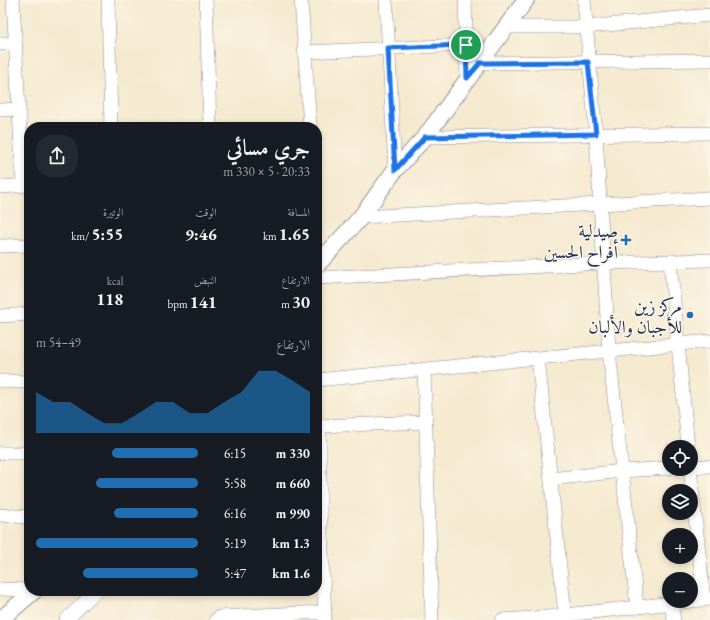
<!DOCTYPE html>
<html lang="ar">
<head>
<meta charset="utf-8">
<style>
	body { margin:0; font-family:"EB Garamond",Amiri,serif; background:#242831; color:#f1f3f6; direction:rtl; height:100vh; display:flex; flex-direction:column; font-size:15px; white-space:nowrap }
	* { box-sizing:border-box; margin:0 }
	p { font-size:13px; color:#9ea1a6 }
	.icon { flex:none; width:22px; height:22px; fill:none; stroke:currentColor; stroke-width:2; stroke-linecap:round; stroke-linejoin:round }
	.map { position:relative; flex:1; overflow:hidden; direction:ltr }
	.details { position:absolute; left:24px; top:122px; width:298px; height:474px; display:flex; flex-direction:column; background:#171b24; border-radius:16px; box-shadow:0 2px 6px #0003; direction:rtl }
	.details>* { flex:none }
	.buttons { position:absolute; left:662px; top:440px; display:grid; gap:8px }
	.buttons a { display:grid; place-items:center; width:36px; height:36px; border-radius:50%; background:#171b24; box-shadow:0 2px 6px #0003; font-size:20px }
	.pin { position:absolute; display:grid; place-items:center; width:34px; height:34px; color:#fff; margin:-17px; border:2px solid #fff; border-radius:50%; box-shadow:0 1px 4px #0007 }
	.round { display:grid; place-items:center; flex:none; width:42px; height:42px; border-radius:16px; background:#242831 }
	.head { display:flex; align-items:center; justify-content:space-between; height:68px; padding:0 12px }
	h1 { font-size:22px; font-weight:700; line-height:30px }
	.stats { display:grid; grid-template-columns:repeat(3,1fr); gap:6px; height:68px; padding:4px 12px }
	.stats div { display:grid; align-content:center }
	.stats b { font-size:17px; font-weight:700 }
	.stats small { font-size:11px; font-weight:400 }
	.stats p { font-size:11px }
	.chart { height:112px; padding:8px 12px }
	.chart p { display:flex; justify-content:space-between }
	.chart svg { width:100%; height:72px; margin-top:4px; fill:#1f6fb2; opacity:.7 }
	ul { padding:0 12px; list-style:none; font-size:13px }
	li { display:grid; grid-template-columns:64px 48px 1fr; align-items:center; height:30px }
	li i { height:10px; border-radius:5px; background:#1f6fb2 }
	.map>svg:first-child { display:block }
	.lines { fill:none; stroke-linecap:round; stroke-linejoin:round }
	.minor-casing { stroke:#888c96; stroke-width:14 }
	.tertiary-casing { stroke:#888c96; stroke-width:18 }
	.minor { stroke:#fff; stroke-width:13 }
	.tertiary { stroke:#fff; stroke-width:16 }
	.route-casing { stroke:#fff; stroke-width:8 }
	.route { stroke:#1a73e8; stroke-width:5 }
	.poi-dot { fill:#1f6fb2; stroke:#fcf5e5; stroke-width:1.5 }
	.labels { text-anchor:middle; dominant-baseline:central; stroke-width:3; stroke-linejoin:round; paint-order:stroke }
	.poi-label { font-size:18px; fill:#1b2f5e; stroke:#fcf5e5; text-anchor:end }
</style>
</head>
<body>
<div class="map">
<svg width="710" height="620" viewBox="0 0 710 620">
	<rect width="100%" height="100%" fill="#fcf5e5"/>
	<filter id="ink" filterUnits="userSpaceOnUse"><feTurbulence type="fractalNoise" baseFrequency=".025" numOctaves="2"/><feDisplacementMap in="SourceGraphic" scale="8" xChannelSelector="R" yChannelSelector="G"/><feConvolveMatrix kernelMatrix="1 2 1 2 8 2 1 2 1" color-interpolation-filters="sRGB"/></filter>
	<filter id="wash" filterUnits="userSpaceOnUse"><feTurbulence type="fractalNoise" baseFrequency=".012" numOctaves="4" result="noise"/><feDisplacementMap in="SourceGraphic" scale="16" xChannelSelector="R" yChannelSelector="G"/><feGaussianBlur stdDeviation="0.9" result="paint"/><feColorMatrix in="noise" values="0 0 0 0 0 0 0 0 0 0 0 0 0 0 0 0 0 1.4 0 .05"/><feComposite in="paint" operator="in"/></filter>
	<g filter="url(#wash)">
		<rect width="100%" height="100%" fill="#f5e9cf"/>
	</g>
	<g filter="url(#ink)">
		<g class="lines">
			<defs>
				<g id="minor">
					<polyline points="13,0 23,185"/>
					<polyline points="108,0 111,127"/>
					<polyline points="206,0 210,127"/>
					<polyline points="301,0 310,127"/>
					<polyline points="386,0 395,170"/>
					<polyline points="465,0 467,78"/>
					<polyline points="584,0 596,135 609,351 637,607"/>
					<polyline points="508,27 586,27 710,15"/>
					<polyline points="0,44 15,43"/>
					<polyline points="305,52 466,45"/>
					<polyline points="480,63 710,60"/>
					<polyline points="0,110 19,109"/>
					<polyline points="425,137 710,133"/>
					<polyline points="0,187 29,185"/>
					<polyline points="361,217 710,198"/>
					<polyline points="0,246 29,245"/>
					<polyline points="670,261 688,447"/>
					<polyline points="317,278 603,263 710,260"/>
					<polyline points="0,316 29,314"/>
					<polyline points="538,358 565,615"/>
					<polyline points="424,369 432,620"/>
					<polyline points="317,380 710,341"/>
					<polyline points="0,381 29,382"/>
					<polyline points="317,426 426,422"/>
					<polyline points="320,426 320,509 325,620"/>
					<polyline points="0,453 29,453"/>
					<polyline points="691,467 710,466"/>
					<polyline points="690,469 704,600"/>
					<polyline points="551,479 622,471 669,468"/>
					<polyline points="0,515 29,517"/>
					<polyline points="0,589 29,590"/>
					<polyline points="671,603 674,620"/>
					<polyline points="66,620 96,591"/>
					<polyline points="216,620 219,617 325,612"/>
					<polyline points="502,620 547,617 710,599"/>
				</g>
				<g id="tertiary">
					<polyline points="317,265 361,217 395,170 425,137 526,0"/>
					<polyline points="0,620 34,591"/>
				</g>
			</defs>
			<!-- minor casing -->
			<use href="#minor" class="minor-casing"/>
			<!-- tertiary casing -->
			<use href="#tertiary" class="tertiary-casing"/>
			<!-- minor -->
			<use href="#minor" class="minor"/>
			<!-- tertiary -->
			<use href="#tertiary" class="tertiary"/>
		</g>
	</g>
	<g class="lines" filter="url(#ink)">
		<defs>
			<polygon id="route" points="466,45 467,78 480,63 588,62 596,134 425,137 395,170 388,48"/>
		</defs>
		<!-- route casing -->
		<use href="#route" class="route-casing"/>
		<!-- route -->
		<use href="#route" class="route"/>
	</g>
	<!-- markers -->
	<g class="poi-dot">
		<path d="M624 234h4v4h4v4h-4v4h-4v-4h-4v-4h4z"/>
		<circle cx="690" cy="315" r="4"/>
	</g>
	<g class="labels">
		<!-- poi labels -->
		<g class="poi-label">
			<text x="618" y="230">صيدلية<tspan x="618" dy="21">أفراح الحسين</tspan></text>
			<text x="682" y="305">مركز زين<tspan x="682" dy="21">للأجبان والألبان</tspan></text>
		</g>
	</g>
</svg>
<div class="buttons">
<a><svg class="icon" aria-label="locate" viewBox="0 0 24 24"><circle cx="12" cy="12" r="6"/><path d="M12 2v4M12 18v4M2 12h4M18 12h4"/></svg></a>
<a><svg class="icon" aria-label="layers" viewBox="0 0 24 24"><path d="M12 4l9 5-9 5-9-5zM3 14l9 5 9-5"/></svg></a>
<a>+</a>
<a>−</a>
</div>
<div class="pin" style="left:466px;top:45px;background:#1e9e55"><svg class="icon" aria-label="arrive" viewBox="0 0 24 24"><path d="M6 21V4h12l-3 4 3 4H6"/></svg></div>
<section class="details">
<div class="head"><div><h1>جري مسائي</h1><p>20:33 · 5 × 330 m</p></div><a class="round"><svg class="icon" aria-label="share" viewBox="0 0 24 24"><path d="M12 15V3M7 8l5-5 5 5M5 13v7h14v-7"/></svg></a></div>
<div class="stats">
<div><p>المسافة</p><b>1.65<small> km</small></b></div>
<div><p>الوقت</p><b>9:46</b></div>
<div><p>الوتيرة</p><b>5:55<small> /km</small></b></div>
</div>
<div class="stats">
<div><p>الارتفاع</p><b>30<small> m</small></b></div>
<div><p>النبض</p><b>141<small> bpm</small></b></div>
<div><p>kcal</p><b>118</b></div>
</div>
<div class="chart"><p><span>الارتفاع</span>49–54 m</p>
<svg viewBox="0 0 160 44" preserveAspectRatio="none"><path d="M0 44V19L10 25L20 25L30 32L40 38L50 38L60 32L70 25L80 25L90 32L100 32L110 25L120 19L130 6L140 6L150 12L160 19V44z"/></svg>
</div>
<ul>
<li><b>330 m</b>6:15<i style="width:53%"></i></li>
<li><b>660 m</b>5:58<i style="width:63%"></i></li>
<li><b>990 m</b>6:16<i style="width:52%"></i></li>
<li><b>1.3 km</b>5:19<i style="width:100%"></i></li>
<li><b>1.6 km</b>5:47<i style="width:71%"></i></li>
</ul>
</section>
</div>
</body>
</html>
